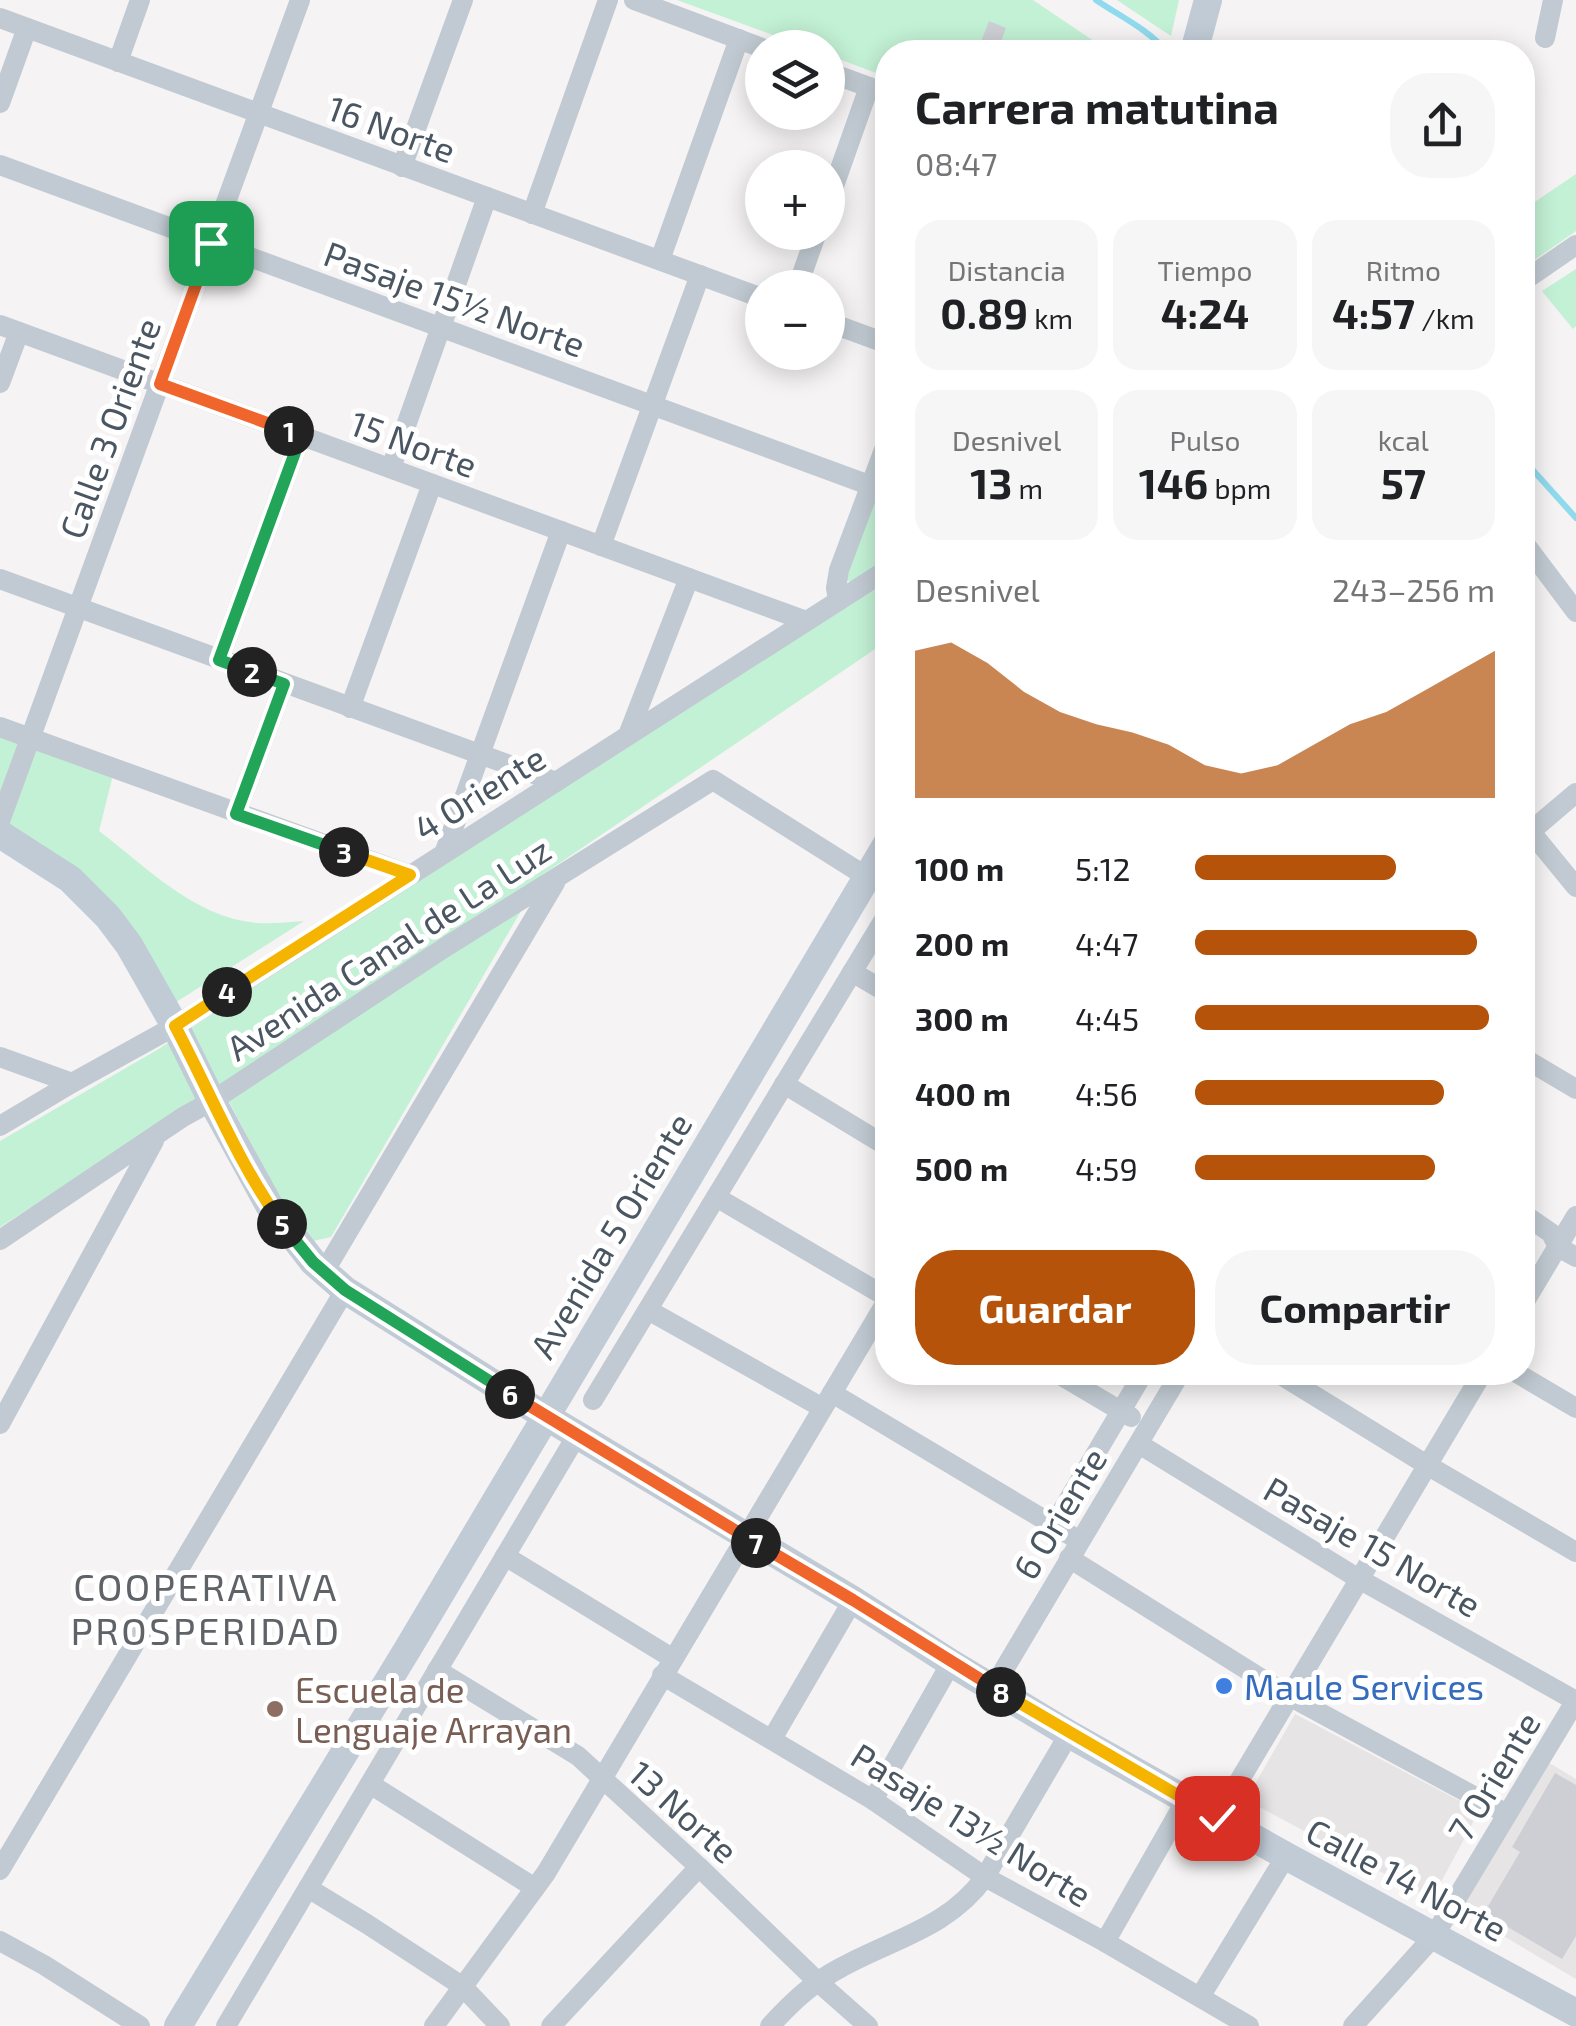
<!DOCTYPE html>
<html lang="es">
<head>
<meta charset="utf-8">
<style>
	body { margin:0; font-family:"Exo 2",sans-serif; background:#f6f6f6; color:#202124; height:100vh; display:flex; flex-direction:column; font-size:38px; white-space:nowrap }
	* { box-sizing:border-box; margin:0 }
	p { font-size:32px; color:#757577 }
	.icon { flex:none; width:55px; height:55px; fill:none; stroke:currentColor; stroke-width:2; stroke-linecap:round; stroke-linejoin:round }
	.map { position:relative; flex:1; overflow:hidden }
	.details { position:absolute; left:875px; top:40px; width:660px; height:1345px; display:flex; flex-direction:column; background:#fff; border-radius:40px; box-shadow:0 5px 25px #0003 }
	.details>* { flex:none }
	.controls { position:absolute; left:745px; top:30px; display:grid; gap:20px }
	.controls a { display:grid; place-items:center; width:100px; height:100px; border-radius:50%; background:#fff; box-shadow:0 5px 25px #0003; font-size:50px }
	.pin { position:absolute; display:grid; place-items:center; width:85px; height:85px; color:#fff; margin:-42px; border-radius:20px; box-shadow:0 5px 15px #0006 }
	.km { position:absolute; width:50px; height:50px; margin:-25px; border-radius:50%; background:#222; color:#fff; font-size:28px; line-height:50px; text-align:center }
	.round { display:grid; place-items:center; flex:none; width:105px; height:105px; border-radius:40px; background:#f6f6f6 }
	.summary { display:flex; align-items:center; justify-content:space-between; height:170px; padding:0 40px }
	h1 { font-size:45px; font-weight:700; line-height:75px }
	.metrics { display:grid; grid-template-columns:repeat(3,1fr); gap:15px; height:170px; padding:10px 40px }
	.metrics div { display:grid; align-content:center; border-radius:25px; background:#f6f6f6; text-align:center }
	.metrics b { font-size:42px; font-weight:700 }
	.metrics small { font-size:28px; font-weight:400 }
	.metrics p { font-size:28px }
	.chart { height:280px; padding:20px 40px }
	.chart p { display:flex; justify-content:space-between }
	.chart svg { width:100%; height:180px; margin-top:10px; fill:#b45309; opacity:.7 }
	.cta { display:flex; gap:20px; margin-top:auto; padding:20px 40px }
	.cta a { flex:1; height:115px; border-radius:40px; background:#b45309; color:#fff; font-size:40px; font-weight:700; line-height:115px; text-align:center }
	.cta a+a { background:#f6f6f6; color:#202124 }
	ul { padding:0 40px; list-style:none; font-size:32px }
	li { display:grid; grid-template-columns:160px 120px 1fr; align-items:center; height:75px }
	li i { height:25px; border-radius:12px; background:#b45309 }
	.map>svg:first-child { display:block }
	.education { fill:#e6e4e5 }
	.green { fill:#c3f1d5 }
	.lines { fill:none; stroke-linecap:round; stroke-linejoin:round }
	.stream { stroke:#90daee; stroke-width:6 }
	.building { fill:#cdcfd5 }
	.street { stroke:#c1cad2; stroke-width:20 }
	.secondary { stroke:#c1cbd6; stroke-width:28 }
	.split-1-casing { stroke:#fff; stroke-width:20 }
	.split-2-casing { stroke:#fff; stroke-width:20 }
	.split-3-casing { stroke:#fff; stroke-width:20 }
	.split-4-casing { stroke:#fff; stroke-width:20 }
	.split-5-casing { stroke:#fff; stroke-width:20 }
	.split-6-casing { stroke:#fff; stroke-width:20 }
	.split-7-casing { stroke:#fff; stroke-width:20 }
	.split-8-casing { stroke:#fff; stroke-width:20 }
	.split-9-casing { stroke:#fff; stroke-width:20 }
	.split-1 { stroke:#f0652b; stroke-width:12 }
	.split-2 { stroke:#22a559; stroke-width:12 }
	.split-3 { stroke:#22a559; stroke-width:12 }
	.split-4 { stroke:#f5b400; stroke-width:12 }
	.split-5 { stroke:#f5b400; stroke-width:12 }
	.split-6 { stroke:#22a559; stroke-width:12 }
	.split-7 { stroke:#f0652b; stroke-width:12 }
	.split-8 { stroke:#f0652b; stroke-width:12 }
	.split-9 { stroke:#f5b400; stroke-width:12 }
	.shop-dot { fill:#3f7fe0; stroke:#fff; stroke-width:4 }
	.education-dot { fill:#8d6e63; stroke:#fff; stroke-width:4 }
	.labels { text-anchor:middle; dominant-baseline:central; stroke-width:10; stroke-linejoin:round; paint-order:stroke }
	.street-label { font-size:35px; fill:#4a5661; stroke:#fff }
	.shop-label { font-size:35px; fill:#366cbe; stroke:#fff; text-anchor:start }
	.education-label { font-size:35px; fill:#785e54; stroke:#fff; text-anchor:start }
	.neighbourhood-label { font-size:38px; letter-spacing:2.5px; fill:#5f6368; stroke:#fff }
</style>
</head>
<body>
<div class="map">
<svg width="1576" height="2026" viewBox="0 0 1576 2026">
	<rect width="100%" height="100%" fill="#f5f3f3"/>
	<!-- education -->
	<g class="education">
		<polygon points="1295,1714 1479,1811 1432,1899 1246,1800"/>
		<polygon points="1546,1761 1576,1779 1576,1979 1458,1909"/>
	</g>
	<!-- green -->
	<g class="green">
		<polygon points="677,0 1033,0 1110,52 888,52 887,77 828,55 828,48 806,47"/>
		<polygon points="1117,0 1179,0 1171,36"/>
		<polygon points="1576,174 1576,231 1523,268 1523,210"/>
		<polygon points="1576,269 1576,326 1573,329 1542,291"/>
		<polygon points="874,498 887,499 887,559 851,582 844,579"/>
		<polygon points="887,579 887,641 542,875 331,1237 313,1241 287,1210 220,1085 0,1227 0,1141 157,1050"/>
		<path d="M0,730L114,771L99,831C147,867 194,918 258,923C273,924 289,922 304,921L162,1011L92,890L0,830Z"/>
	</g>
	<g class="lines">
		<!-- stream -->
		<g class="stream">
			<path d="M1096,0C1121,17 1148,29 1167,52"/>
			<polyline points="1522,458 1576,518"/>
		</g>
	</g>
	<!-- building -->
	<g class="building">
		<polygon points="989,21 1006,28 997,52 977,52"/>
		<polygon points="1555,1773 1576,1785 1576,1936 1562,1959 1484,1913 1520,1852 1512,1847"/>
	</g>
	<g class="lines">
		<!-- street -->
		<g class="street">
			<polyline points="634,0 762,48"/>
			<polyline points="0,18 762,298"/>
			<polyline points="1545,38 1553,0"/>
			<polyline points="118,62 140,0"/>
			<polyline points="828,72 888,94"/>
			<polyline points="0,103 27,28"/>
			<polyline points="0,165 888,492"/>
			<polyline points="402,167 463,0"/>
			<polyline points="828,203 869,87"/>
			<polyline points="532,214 608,0"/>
			<polyline points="660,260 739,39"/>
			<polyline points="1522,282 1576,245"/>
			<polyline points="797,288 817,232"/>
			<polyline points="828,322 888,344"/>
			<polyline points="0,325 806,621"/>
			<polyline points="0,383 19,332"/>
			<polyline points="391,468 487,197"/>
			<polyline points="1522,540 1576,612"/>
			<polyline points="601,546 700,275"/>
			<polyline points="0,579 556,782"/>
			<polyline points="838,601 836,588 839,570 888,439"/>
			<polyline points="219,660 301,436"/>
			<polyline points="350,708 432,484"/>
			<polyline points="0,727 410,875"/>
			<polyline points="628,735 689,578"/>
			<polyline points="236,814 284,684"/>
			<polyline points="0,821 300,0"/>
			<polyline points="1522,821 1576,887"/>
			<polyline points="1531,831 1576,793"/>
			<polyline points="445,851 561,531"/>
			<polyline points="852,972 888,993"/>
			<polyline points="0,1057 72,1083"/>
			<polyline points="1522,1057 1576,1089"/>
			<polyline points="784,1084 888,1147"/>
			<polyline points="0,1126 72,1083 175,1026 888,569"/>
			<polyline points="716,1197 888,1298"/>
			<polyline points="1522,1213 1551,1233 1558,1247 1576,1257"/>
			<polyline points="0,1240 183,1117 212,1101 444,948 713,780 867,877"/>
			<polyline points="324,1272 555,883"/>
			<polyline points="1522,1306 1576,1216"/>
			<polyline points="648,1310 821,1407"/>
			<polyline points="1055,1372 1131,1417"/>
			<polyline points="1276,1372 1427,1465 1576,1552"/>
			<polyline points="1515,1372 1576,1408"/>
			<polyline points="832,1393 1080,1541"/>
			<polyline points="593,1400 888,913"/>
			<polyline points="0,1424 154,1141"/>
			<polyline points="1139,1444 1359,1579 1576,1701"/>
			<polyline points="1053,1526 1144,1372"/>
			<polyline points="505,1556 672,1658"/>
			<polyline points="1069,1558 1289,1696 1507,1814"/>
			<polyline points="437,1670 578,1756 699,1867 817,1981 868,2026"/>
			<polyline points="662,1675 873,1800 985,1877 1105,1942 1249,2026"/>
			<polyline points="993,1688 1181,1372"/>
			<polyline points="772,1739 853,1600"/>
			<polyline points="370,1784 535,1888"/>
			<polyline points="873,1800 951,1663"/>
			<polyline points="1217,1818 1483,1372"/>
			<polyline points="0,1870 345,1290"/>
			<polyline points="308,1888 367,1924 462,1986 500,2026"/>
			<polyline points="0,1941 44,1965 140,2026"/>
			<polyline points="1105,1942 1186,1800"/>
			<polyline points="1200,1997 1286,1856"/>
			<polyline points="226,2026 577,1435"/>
			<polyline points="434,2026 546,1873 888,1299"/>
			<polyline points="551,2026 699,1867"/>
			<path d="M770,2026C792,2002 813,1982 842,1967C895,1938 948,1928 985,1877L1069,1734"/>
			<polyline points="1353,2026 1434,1936 1576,1700"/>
		</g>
		<!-- secondary -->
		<g class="secondary">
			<polyline points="1194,52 1208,0"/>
			<polyline points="0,834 70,879 108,917 129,945 175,1026 212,1101 269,1205 313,1262 345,1290 537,1411 853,1600 951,1663 1069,1734 1286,1856 1576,2013"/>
			<polyline points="178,2026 407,1650 888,842"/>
		</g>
	</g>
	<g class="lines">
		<defs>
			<polyline id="split-1" points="211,243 160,384 289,431"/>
			<polyline id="split-2" points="252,672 219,660 301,436 289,431"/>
			<polyline id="split-3" points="252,672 284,684 236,814 344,852"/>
			<polyline id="split-4" points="227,992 410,875 344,852"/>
			<path id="split-5" d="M227,992L175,1026C210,1092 238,1163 282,1224"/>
			<polyline id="split-6" points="282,1224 313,1262 345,1290 510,1394"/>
			<polyline id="split-7" points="510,1394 756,1543"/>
			<polyline id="split-8" points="756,1543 853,1600 1001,1692"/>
			<polyline id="split-9" points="1001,1692 1217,1818"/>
		</defs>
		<!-- split-1 casing -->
		<use href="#split-1" class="split-1-casing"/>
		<!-- split-2 casing -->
		<use href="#split-2" class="split-2-casing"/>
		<!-- split-3 casing -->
		<use href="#split-3" class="split-3-casing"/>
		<!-- split-4 casing -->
		<use href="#split-4" class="split-4-casing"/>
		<!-- split-5 casing -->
		<use href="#split-5" class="split-5-casing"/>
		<!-- split-6 casing -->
		<use href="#split-6" class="split-6-casing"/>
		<!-- split-7 casing -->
		<use href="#split-7" class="split-7-casing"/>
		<!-- split-8 casing -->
		<use href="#split-8" class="split-8-casing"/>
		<!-- split-9 casing -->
		<use href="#split-9" class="split-9-casing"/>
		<!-- split-1 -->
		<use href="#split-1" class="split-1"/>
		<!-- split-2 -->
		<use href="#split-2" class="split-2"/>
		<!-- split-3 -->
		<use href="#split-3" class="split-3"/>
		<!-- split-4 -->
		<use href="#split-4" class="split-4"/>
		<!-- split-5 -->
		<use href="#split-5" class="split-5"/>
		<!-- split-6 -->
		<use href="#split-6" class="split-6"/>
		<!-- split-7 -->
		<use href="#split-7" class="split-7"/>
		<!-- split-8 -->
		<use href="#split-8" class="split-8"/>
		<!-- split-9 -->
		<use href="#split-9" class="split-9"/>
	</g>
	<!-- markers -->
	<circle class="shop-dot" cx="1224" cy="1686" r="10"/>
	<circle class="education-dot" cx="275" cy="1709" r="10"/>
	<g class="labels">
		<!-- street labels -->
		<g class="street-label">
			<text transform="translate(392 128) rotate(20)">16 Norte</text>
			<text transform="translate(455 298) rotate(20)">Pasaje 15½ Norte</text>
			<text transform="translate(109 428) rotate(-70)">Calle 3 Oriente</text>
			<text transform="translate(414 443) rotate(20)">15 Norte</text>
			<text transform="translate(479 792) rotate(-32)">4 Oriente</text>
			<text transform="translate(388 948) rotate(-33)">Avenida Canal de La Luz</text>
			<text transform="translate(610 1235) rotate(-59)">Avenida 5 Oriente</text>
			<text transform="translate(1059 1513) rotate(-59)">6 Oriente</text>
			<text transform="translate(1373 1546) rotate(30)">Pasaje 15 Norte</text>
			<text transform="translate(1493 1776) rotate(-59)">7 Oriente</text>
			<text transform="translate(684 1811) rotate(42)">13 Norte</text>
			<text transform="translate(972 1824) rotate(32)">Pasaje 13½ Norte</text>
			<text transform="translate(1407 1879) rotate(28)">Calle 14 Norte</text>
		</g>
		<!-- shop labels -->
		<g class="shop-label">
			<text x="1244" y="1686">Maule Services</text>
		</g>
		<!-- education labels -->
		<g class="education-label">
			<text x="295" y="1689">Escuela de<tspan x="295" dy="40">Lenguaje Arrayan</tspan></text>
		</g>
		<!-- neighbourhood labels -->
		<g class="neighbourhood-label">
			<text x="206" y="1586">COOPERATIVA<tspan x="206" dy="44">PROSPERIDAD</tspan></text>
		</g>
	</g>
</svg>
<div class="controls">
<a><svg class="icon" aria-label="layers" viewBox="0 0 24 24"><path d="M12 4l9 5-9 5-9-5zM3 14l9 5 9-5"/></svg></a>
<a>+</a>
<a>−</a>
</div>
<div class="pin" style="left:211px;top:243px;background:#1e9e55"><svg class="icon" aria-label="arrive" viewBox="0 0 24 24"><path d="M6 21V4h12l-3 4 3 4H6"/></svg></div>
<div class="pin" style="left:1217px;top:1818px;background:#d93025"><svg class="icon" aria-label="check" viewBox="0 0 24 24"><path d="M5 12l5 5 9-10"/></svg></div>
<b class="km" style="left:289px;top:431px">1</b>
<b class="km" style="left:252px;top:672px">2</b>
<b class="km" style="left:344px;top:852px">3</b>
<b class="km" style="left:227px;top:992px">4</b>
<b class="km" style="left:282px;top:1224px">5</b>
<b class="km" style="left:510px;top:1394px">6</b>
<b class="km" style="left:756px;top:1543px">7</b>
<b class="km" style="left:1001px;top:1692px">8</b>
<section class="details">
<div class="summary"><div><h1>Carrera matutina</h1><p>08:47</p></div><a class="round"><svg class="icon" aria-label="share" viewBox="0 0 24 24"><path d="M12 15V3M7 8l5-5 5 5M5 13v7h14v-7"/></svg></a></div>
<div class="metrics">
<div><p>Distancia</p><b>0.89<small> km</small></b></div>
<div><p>Tiempo</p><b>4:24</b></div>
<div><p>Ritmo</p><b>4:57<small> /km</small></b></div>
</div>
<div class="metrics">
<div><p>Desnivel</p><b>13<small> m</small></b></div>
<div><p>Pulso</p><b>146<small> bpm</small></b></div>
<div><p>kcal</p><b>57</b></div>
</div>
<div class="chart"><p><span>Desnivel</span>243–256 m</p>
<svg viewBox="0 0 160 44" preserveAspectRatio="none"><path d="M0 44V8L10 6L20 11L30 18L40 23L50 26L60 28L70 31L80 36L90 38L100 36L110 31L120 26L130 23L140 18L150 13L160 8V44z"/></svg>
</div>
<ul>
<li><b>100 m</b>5:12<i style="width:67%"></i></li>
<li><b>200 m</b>4:47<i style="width:94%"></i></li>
<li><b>300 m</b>4:45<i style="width:98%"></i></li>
<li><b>400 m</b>4:56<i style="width:83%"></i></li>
<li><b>500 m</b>4:59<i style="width:80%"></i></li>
</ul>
<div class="cta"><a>Guardar</a><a>Compartir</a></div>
</section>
</div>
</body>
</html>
